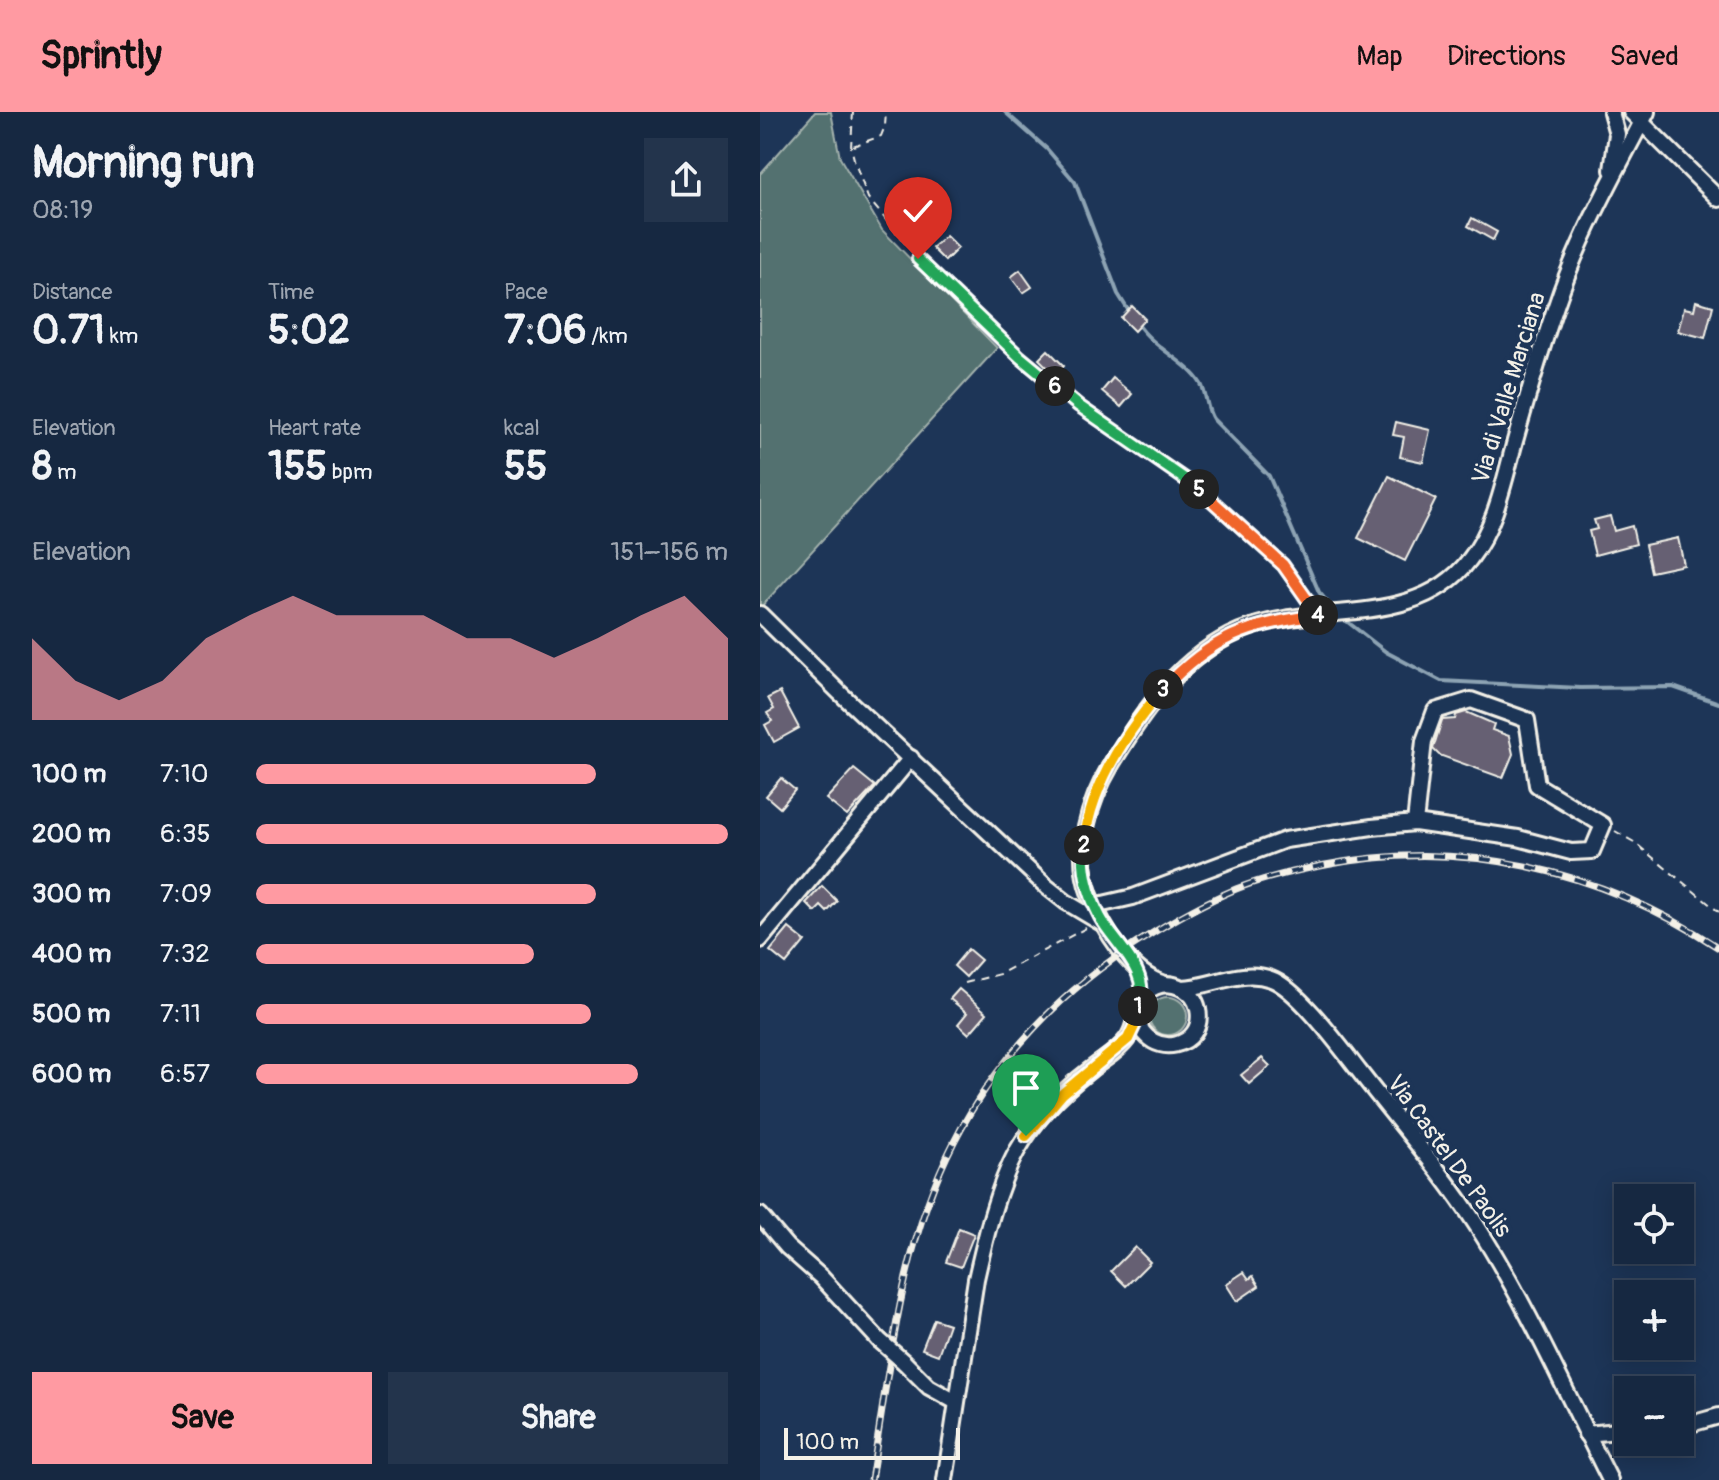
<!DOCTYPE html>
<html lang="en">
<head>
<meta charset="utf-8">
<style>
	body { margin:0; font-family:Pangolin,sans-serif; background:#23344c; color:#f1f3f6; height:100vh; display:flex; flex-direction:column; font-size:30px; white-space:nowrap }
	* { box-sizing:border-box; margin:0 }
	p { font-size:26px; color:#9ea6b1 }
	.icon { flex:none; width:44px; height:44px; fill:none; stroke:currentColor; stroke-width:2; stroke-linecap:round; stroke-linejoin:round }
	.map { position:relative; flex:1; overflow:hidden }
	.panel { display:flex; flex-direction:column; background:#162841; width:760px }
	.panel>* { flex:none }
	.tools { position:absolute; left:854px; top:1072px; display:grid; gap:16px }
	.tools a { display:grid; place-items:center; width:80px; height:80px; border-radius:0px; background:#162841; box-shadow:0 4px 20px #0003,0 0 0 2px #35445a; font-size:40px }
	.scale { position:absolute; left:24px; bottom:20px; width:176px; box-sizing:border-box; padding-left:8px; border:4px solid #f4f1e8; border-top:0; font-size:22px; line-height:28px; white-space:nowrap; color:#f4f1e8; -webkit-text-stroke:6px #1d3557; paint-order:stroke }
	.pin { position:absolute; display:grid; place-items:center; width:68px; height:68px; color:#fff; margin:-82px -34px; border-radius:50% 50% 50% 0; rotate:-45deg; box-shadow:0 0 8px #0007 }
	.pin .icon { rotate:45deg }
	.km { position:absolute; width:40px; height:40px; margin:-20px; border-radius:50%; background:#222; color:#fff; font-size:22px; line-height:40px; text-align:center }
	.round { display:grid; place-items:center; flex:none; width:84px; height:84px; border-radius:0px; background:#23344c }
	.overview { display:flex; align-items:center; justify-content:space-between; height:136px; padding:0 32px }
	h1 { font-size:44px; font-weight:700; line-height:60px }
	.stats { display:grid; grid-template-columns:repeat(3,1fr); gap:12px; height:136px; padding:8px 32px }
	.stats div { display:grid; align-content:center }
	.stats b { font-size:40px; font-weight:700 }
	.stats small { font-size:22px; font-weight:400 }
	.stats p { font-size:22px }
	.chart { height:224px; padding:16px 32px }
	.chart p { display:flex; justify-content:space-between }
	.chart svg { width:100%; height:144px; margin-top:8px; fill:#ff9aa2; opacity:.7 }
	.cta { display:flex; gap:16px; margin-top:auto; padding:16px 32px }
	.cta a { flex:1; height:92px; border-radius:0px; background:#ff9aa2; color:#111; font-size:32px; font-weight:700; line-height:92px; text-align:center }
	.cta a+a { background:#23344c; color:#f1f3f6 }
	ul { padding:0 32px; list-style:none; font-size:26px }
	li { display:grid; grid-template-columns:128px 96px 1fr; align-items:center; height:60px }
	li i { height:20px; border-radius:10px; background:#ff9aa2 }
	header { display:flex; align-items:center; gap:48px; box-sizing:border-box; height:112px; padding:0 40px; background:#ff9aa2; color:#111 }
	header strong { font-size:38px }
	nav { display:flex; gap:44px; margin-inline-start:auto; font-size:28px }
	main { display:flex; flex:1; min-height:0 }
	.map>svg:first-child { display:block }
	.green { fill:#527170; stroke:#a3b1ac; stroke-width:2 }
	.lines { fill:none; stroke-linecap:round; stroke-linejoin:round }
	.stream { stroke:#8da3b3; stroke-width:4 }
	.building { fill:#666173; stroke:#f4f1e8; stroke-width:2 }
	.minor-casing { stroke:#f4f1e8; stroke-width:20 }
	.path { stroke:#f4f1e8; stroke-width:2; stroke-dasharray:8 6; stroke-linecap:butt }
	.minor { stroke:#1d3557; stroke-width:14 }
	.rail-casing { stroke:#f4f1e8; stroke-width:7 }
	.rail { stroke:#1d3557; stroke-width:4; stroke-dasharray:12; stroke-linecap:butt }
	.minor-bridge-casing { stroke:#f4f1e8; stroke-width:20; stroke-linecap:butt }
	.minor-bridge { stroke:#1d3557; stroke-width:14 }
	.split-1-casing { stroke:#fff; stroke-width:16 }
	.split-2-casing { stroke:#fff; stroke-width:16 }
	.split-3-casing { stroke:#fff; stroke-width:16 }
	.split-4-casing { stroke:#fff; stroke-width:16 }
	.split-5-casing { stroke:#fff; stroke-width:16 }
	.split-6-casing { stroke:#fff; stroke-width:16 }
	.split-7-casing { stroke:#fff; stroke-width:16 }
	.split-1 { stroke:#f5b400; stroke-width:10 }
	.split-2 { stroke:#22a559; stroke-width:10 }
	.split-3 { stroke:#f5b400; stroke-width:10 }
	.split-4 { stroke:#f0652b; stroke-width:10 }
	.split-5 { stroke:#f0652b; stroke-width:10 }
	.split-6 { stroke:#22a559; stroke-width:10 }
	.split-7 { stroke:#22a559; stroke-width:10 }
	.labels { text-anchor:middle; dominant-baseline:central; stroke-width:8; stroke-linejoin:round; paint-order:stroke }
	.street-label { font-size:24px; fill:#f4f1e8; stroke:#1d3557 }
</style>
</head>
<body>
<header>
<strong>Sprintly</strong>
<nav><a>Map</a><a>Directions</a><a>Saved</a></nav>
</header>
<main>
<section class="panel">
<div class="overview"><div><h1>Morning run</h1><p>08:19</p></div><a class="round"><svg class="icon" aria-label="share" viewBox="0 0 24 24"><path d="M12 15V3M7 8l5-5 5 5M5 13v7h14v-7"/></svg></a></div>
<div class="stats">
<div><p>Distance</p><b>0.71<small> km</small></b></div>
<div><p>Time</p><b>5:02</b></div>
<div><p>Pace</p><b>7:06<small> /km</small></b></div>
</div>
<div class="stats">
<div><p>Elevation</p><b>8<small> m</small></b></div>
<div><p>Heart rate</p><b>155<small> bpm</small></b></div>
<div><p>kcal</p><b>55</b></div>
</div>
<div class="chart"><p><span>Elevation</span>151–156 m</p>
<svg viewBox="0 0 160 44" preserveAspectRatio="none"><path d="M0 44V19L10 32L20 38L30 32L40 19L50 12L60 6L70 12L80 12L90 12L100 19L110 19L120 25L130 19L140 12L150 6L160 19V44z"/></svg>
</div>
<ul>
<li><b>100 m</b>7:10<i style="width:72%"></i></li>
<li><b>200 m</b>6:35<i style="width:100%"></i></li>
<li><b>300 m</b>7:09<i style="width:72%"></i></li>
<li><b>400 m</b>7:32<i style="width:59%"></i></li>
<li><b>500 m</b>7:11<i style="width:71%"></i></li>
<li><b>600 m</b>6:57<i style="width:81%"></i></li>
</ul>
<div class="cta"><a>Save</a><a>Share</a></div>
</section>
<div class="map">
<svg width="959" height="1368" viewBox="0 0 959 1368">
	<rect width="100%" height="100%" fill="#1d3557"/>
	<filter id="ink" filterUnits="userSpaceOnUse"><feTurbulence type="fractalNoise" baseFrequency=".0125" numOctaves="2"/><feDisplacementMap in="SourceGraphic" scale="16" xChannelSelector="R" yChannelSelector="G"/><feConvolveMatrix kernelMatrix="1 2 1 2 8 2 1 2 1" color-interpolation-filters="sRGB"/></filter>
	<g filter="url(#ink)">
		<!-- green -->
		<g class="green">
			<polygon points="55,0 71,0 80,46 122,118 237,236 0,496 0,62"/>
			<circle cx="408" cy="904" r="19"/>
		</g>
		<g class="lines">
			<!-- stream -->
			<g class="stream">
				<polyline points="245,0 287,37 315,70 358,182 370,201"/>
				<path d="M377,211C394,237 427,249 441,272C447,283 446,296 453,307L509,364L559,480L574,498"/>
				<polyline points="580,504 626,540 681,569 820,576 913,575 959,591"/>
			</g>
		</g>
		<!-- building -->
		<g class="building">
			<polygon points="712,106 737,120 733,128 708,114"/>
			<polygon points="186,124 198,136 185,149 172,136"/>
			<polygon points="260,158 272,175 263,181 251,165"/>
			<polygon points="936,189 953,194 945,226 918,219 924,196 934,198"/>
			<polygon points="372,194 385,207 374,219 361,206"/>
			<polygon points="288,238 304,254 295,263 279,247"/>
			<polygon points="353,266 372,282 361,295 342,279"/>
			<polygon points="636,310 670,318 663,350 640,345 644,325 633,323"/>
			<polygon points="629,364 676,387 645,449 598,426"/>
			<polygon points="850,404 854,419 872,414 876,432 835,443 829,419 837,417 834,408"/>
			<polygon points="918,426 924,453 891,460 885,433"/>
			<polygon points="20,580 39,616 14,630 5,613 12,609 7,601 14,597 8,586"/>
			<polygon points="706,600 734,612 732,618 749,624 753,642 743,666 679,643 673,637 682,608 695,607 696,603"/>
			<polygon points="94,657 115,674 87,704 66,687"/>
			<polygon points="21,666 35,678 20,696 6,684"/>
			<polygon points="62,774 77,789 67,800 61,794 55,800 46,791"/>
			<polygon points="29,816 45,829 26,852 10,839"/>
			<polygon points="208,837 221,848 206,865 194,854"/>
			<polygon points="199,877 227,901 209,922 198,912 207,901 190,887"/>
			<polygon points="502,946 510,954 489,972 481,963"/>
			<polygon points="199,1116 214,1122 201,1155 186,1150"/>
			<polygon points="375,1135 390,1150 366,1174 351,1159"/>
			<polygon points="484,1160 489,1167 493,1164 499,1174 477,1189 466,1172"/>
			<polygon points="174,1207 189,1212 178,1243 162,1237"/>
		</g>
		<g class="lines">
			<defs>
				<g id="minor">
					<polyline points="851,0 857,22 852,58"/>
					<polyline points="871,0 959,87"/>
					<polyline points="0,502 80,581 287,775 306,790 343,812"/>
					<polyline points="334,794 373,785 525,728 612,715 655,711 758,726 811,740 832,739 843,713 777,673 767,608 711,588 675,599 664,629 655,711"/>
					<polyline points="0,828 151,646"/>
					<path d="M405,872C369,861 343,817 330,783C313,739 329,690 352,651C384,598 421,544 480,519C554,488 656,519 710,447C736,414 744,369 755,329C768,283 781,236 797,191C819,125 855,61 887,0"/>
					<path d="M422,876C453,875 480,856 511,867C537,876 581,936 599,959C638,1010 683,1060 717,1114C768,1194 807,1283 850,1368"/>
					<polyline points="0,1103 27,1135 61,1165 119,1228"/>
					<polyline points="144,1250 169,1275 196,1290"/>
					<polyline points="920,1315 959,1304"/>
					<polyline points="826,1322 868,1318"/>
					<path d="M185,1368L216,1167C225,1127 237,1075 257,1039C275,1007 300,981 330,958C342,948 358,940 367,927C380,910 373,885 395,875C412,867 434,878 438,897C446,936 390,949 377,908"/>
				</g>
			</defs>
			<!-- minor casing -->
			<use href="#minor" class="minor-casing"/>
			<!-- path -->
			<g class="path">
				<polyline points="93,0 91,35 95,51 108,86 158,147 260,245 319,294 439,377 523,453 550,490"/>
				<polyline points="93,34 121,24 125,14 126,0"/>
				<polyline points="855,719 874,730 959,800"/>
				<polyline points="205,871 240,862 326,816"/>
			</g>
			<!-- minor -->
			<use href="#minor" class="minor"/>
			<defs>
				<path id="rail" d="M111,1368C130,1254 140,1135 194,1030C237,946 303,877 383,827C413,808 443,791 476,777C503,766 532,760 560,754C701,725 839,757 959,836"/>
			</defs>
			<!-- rail casing -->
			<use href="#rail" class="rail-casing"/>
			<!-- rail -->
			<use href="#rail" class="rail"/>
			<defs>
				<polyline id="minor-bridge" points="119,1228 144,1250"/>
			</defs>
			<!-- minor-bridge casing -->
			<use href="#minor-bridge" class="minor-bridge-casing"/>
			<!-- minor-bridge -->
			<use href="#minor-bridge" class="minor-bridge"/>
		</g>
	</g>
	<g class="lines" filter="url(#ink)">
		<defs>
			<polyline id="split-1" points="266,1024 302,982 368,927 377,908 378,894"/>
			<path id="split-2" d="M324,733C322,759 328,782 340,805C354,832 393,860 378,894"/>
			<path id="split-3" d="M324,733C330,675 366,620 403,577"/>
			<path id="split-4" d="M403,577C453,524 487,513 558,503"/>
			<polyline id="split-5" points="439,377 523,453 558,503"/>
			<polyline id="split-6" points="295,274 319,294 439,377"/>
			<polyline id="split-7" points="158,147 260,245 295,274"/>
		</defs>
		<!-- split-1 casing -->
		<use href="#split-1" class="split-1-casing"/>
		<!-- split-2 casing -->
		<use href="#split-2" class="split-2-casing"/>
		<!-- split-3 casing -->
		<use href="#split-3" class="split-3-casing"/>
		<!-- split-4 casing -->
		<use href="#split-4" class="split-4-casing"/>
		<!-- split-5 casing -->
		<use href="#split-5" class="split-5-casing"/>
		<!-- split-6 casing -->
		<use href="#split-6" class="split-6-casing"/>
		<!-- split-7 casing -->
		<use href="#split-7" class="split-7-casing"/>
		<!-- split-1 -->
		<use href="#split-1" class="split-1"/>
		<!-- split-2 -->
		<use href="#split-2" class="split-2"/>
		<!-- split-3 -->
		<use href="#split-3" class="split-3"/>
		<!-- split-4 -->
		<use href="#split-4" class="split-4"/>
		<!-- split-5 -->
		<use href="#split-5" class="split-5"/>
		<!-- split-6 -->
		<use href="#split-6" class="split-6"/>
		<!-- split-7 -->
		<use href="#split-7" class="split-7"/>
	</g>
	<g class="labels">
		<!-- street labels -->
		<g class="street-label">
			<text transform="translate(749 276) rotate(-73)">Via di Valle Marciana</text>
			<text transform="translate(689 1044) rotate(54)">Via Castel De Paolis</text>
		</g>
	</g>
</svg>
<div class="tools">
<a><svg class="icon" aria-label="locate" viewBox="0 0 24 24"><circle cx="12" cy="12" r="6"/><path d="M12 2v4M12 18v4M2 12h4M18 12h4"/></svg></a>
<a>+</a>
<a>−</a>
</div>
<div class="scale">100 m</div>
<div class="pin" style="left:266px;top:1024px;background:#1e9e55"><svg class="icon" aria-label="arrive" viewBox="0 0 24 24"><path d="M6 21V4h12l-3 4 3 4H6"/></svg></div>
<div class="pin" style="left:158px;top:147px;background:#d93025"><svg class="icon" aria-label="check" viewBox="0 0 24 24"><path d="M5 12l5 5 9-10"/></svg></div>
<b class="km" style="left:378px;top:894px">1</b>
<b class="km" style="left:324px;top:733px">2</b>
<b class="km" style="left:403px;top:577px">3</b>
<b class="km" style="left:558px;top:503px">4</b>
<b class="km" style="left:439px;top:377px">5</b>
<b class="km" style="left:295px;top:274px">6</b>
</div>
</main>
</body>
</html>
